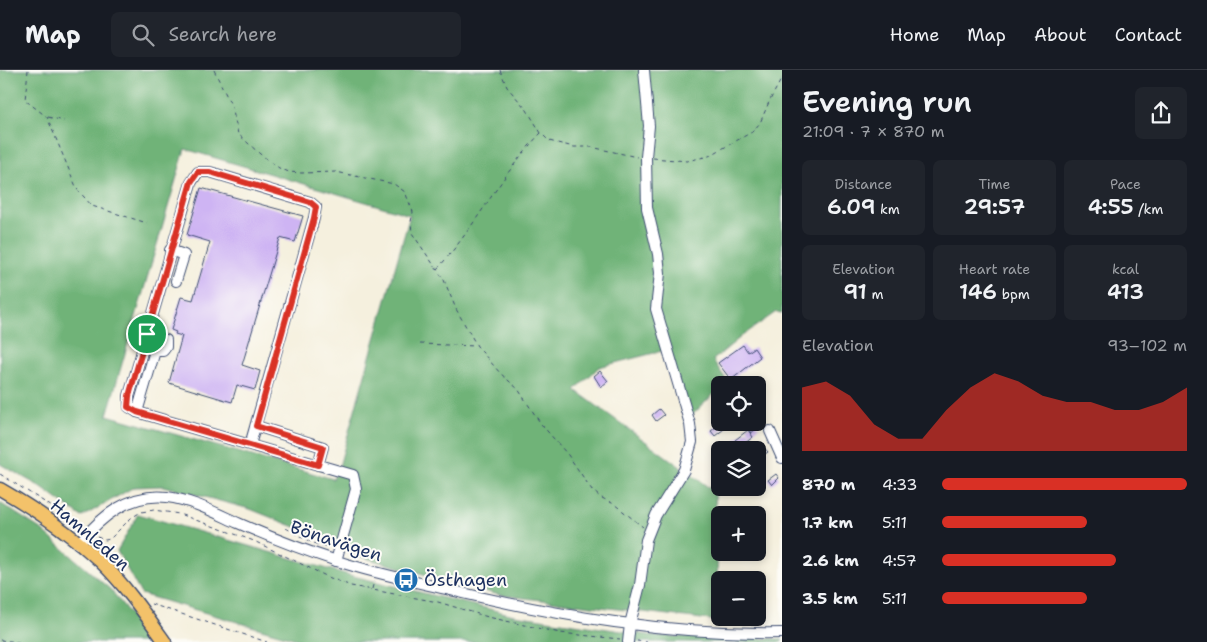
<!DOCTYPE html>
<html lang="en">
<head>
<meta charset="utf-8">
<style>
	body { margin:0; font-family:"Shantell Sans",sans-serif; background:#20242c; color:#f1f3f6; height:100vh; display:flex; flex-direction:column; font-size:19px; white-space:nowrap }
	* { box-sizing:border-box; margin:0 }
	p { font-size:16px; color:#9ea1a6 }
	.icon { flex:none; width:28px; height:28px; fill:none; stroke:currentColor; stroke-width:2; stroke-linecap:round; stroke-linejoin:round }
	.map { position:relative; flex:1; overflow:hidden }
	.side { display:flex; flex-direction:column; background:#171b24; width:425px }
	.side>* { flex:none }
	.buttons { position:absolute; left:711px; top:306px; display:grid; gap:10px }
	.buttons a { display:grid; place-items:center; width:55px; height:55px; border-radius:8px; background:#171b24; box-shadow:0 2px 8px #0003; font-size:25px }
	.pin { position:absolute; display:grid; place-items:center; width:42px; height:42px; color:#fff; margin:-21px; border:2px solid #fff; border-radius:50%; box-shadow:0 1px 5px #0007 }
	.round { display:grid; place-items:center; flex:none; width:52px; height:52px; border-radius:8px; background:#20242c }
	.headline { display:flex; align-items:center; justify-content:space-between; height:85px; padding:0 20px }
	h1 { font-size:28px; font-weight:600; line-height:38px }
	.metrics { display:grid; grid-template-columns:repeat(3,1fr); gap:8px; height:85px; padding:5px 20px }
	.metrics div { display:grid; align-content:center; border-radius:8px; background:#20242c; text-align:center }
	.metrics b { font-size:21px; font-weight:600 }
	.metrics small { font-size:14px; font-weight:400 }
	.metrics p { font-size:14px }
	.chart { height:140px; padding:10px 20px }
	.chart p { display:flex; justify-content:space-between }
	.chart svg { width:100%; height:90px; margin-top:5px; fill:#d93025; opacity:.7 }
	ul { padding:0 20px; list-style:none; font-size:16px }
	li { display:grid; grid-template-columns:80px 60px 1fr; align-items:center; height:38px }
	li i { height:12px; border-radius:6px; background:#d93025 }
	header { display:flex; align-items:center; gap:30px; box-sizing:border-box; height:70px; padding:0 25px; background:#171b24; border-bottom:1px solid #363941 }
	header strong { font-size:24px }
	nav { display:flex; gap:28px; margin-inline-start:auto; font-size:18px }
	.search { width:350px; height:45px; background:#20242c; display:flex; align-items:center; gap:12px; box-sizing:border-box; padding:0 18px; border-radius:8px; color:#9ea1a6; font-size:19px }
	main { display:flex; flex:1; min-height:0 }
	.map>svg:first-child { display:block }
	.forest { fill:#70b378; stroke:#46716b; fill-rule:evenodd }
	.building { fill:#ceb4f3 }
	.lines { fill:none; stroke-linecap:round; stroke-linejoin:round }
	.minor-casing { stroke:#3c4c71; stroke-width:12 }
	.major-casing { stroke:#3c4c71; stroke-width:15 }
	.path { stroke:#3c4c71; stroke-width:1; stroke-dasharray:4 4; stroke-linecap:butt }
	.minor { stroke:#fff; stroke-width:10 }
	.major { stroke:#f3c26a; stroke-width:12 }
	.route-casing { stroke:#fff; stroke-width:10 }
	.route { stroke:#d93025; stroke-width:6 }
	.labels { text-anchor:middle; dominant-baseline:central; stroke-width:4; stroke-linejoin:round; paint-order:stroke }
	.street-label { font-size:18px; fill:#1b2f5e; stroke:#fdfcf7 }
	.poi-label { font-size:18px; fill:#1b2f5e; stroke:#fdfcf7; text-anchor:start }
</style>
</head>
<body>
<header>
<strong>Map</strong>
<div class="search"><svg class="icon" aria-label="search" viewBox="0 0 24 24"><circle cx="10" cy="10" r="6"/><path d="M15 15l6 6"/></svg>Search here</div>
<nav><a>Home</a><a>Map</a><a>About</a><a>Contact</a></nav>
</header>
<main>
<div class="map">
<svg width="782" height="572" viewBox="0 0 782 572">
	<rect width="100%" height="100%" fill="#fdfcf7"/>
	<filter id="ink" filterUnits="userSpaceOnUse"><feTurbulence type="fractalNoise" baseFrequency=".02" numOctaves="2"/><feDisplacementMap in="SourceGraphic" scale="10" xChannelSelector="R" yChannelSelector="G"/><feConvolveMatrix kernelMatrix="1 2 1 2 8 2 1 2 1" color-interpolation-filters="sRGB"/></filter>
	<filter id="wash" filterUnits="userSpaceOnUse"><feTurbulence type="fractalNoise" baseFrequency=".0096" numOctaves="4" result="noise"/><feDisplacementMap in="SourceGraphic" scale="20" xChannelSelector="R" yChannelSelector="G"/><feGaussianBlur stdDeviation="1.12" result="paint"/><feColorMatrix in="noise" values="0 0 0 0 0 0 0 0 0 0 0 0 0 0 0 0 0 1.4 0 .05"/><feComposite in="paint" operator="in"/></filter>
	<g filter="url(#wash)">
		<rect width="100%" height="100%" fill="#f5f0de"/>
		<!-- forest -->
		<g class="forest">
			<path d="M0,0H782V243L776,242L742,266L713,290L727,311L723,315H720V318L686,351L666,280L599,297L575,320L715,422L719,551L499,525L355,485L320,467L250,439L163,416L134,417L82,447L39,416L0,394ZM185,79L410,145L338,400L333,409L107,345Z"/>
			<polygon points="0,433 39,458 111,520 152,572 0,572"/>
			<polygon points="138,444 349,505 514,545 655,566 782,569 782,572 306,572 141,524 117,481"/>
		</g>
		<g id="blocks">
			<!-- building -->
			<g class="building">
				<polygon points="201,118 303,146 295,172 280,168 242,295 260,301 255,320 237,315 232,332 169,313 182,266 175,264 176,262 171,260 181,227 193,230 210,172 187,165"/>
				<polygon points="743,275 748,282 754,278 760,287 731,310 718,293"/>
				<polygon points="600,301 608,311 601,317 594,306"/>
				<polygon points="659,339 664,345 656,351 652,345"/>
				<polygon points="723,352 733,352 715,366 711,361"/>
				<polygon points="753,352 755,352 759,357 751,363 747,357"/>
				<polygon points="748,360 753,367 740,377 735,370"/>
				<polygon points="761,374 768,382 762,386 756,378"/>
				<polygon points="776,404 779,408 772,415 768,410"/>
			</g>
		</g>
	</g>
	<g filter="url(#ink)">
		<use href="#blocks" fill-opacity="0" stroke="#3c4c71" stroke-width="1"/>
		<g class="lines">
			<defs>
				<g id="minor">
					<polyline points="170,180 184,185 176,211"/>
					<polyline points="147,264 166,270 166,277 163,281 155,281"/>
					<polyline points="137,342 155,281 143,276"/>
					<polyline points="256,356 323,377 318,395"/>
					<polyline points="770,361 782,388"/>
					<polyline points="250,375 314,148 316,137 310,132 210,102 198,102 191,113 129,326 129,337 137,342 353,405 356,419 336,491"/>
					<path d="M78,474C102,446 129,423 167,427C192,430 216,443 238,453C270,467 303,480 337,491C374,503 412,511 450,520C558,546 670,565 782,563"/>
					<polyline points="628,572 630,554 640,515 646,470 656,445 684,400 692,372 690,354 656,239 660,203 658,184 647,138 646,87 649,56 644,0"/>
				</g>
				<path id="major" d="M0,419C33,438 72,465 100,491C125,515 145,544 165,572"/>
			</defs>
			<!-- minor casing -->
			<use href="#minor" class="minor-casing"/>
			<!-- major casing -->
			<use href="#major" class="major-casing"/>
			<!-- path -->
			<g class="path">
				<polyline points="28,0 25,30 47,47 77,119 92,136 147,153"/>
				<polyline points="214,0 232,37 238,64 260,84 279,98 289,102 301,103 336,102 394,114 405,122 413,142 411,152 412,163 444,210 456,239 477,276 500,303 518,319 541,354 568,385 592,420 600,427 614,434 643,457"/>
				<polyline points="500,0 507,17 527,40 541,63 549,71 574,77 591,77 637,87"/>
				<polyline points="48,47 64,51"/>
				<polyline points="653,88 687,91 709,86 752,62 760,53 769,32 782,8"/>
				<path d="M437,199C476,157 501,104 541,63"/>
				<polyline points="420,274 476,276"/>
				<polyline points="0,404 84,457"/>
				<path d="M286,458C296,464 320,480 331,475"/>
				<polyline points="97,467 105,470 110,469 131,448 141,442 154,440 179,444 254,471 328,507 351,516 438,532 488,547 560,563 620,569"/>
				<polyline points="372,519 374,511"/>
				<polyline points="151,534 267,572"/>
				<polyline points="0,570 19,572"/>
				<polyline points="637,571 647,572"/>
			</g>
			<!-- minor -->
			<use href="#minor" class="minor"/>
			<!-- major -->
			<use href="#major" class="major"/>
		</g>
	</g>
	<g class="lines" filter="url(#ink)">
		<defs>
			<polygon id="route" points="198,102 210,102 310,132 316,137 314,148 256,356 323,377 318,395 137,342 128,337 129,326 191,112"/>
		</defs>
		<!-- route casing -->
		<use href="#route" class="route-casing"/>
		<!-- route -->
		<use href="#route" class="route"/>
	</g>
	<!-- icons -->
	<defs>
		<symbol id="bus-disc" viewBox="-11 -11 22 22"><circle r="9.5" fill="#1f6fb2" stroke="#fdfcf7"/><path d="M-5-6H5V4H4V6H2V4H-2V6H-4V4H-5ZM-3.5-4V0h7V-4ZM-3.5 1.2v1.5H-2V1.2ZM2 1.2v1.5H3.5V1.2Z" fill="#fff"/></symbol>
	</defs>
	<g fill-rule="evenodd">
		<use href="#bus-disc" x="392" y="496" width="28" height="28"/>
	</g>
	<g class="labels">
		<!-- street labels -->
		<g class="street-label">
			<text transform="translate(90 465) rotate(41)">Hamnleden</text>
			<text transform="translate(336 471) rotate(18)">Bönavägen</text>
		</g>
		<!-- poi labels -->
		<g class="poi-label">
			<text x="424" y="510">Östhagen</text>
		</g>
	</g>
</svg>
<div class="buttons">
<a><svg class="icon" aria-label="locate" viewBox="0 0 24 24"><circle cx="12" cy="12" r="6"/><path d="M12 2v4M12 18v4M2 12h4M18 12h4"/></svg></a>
<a><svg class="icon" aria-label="layers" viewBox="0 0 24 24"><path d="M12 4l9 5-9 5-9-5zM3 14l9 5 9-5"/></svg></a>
<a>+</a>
<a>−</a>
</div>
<div class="pin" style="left:147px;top:264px;background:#1e9e55"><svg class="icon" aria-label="arrive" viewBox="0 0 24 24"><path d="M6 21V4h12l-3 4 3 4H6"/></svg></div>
</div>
<section class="side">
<div class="headline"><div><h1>Evening run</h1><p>21:09 · 7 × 870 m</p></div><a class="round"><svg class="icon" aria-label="share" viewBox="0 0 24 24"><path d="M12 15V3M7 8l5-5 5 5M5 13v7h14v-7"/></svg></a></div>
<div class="metrics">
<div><p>Distance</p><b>6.09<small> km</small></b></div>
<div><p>Time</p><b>29:57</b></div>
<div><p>Pace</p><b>4:55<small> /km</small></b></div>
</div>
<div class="metrics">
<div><p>Elevation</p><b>91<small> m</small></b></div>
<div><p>Heart rate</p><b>146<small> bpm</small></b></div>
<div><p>kcal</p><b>413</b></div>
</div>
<div class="chart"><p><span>Elevation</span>93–102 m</p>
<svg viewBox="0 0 160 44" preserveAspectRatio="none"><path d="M0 44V13L10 10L20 17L30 31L40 38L50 38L60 24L70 13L80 6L90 10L100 17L110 20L120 20L130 24L140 24L150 20L160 13V44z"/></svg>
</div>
<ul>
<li><b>870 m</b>4:33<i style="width:100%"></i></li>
<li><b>1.7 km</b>5:11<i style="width:59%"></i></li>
<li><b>2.6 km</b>4:57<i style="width:71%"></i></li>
<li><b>3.5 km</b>5:11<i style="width:59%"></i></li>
</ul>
</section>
</main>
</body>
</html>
